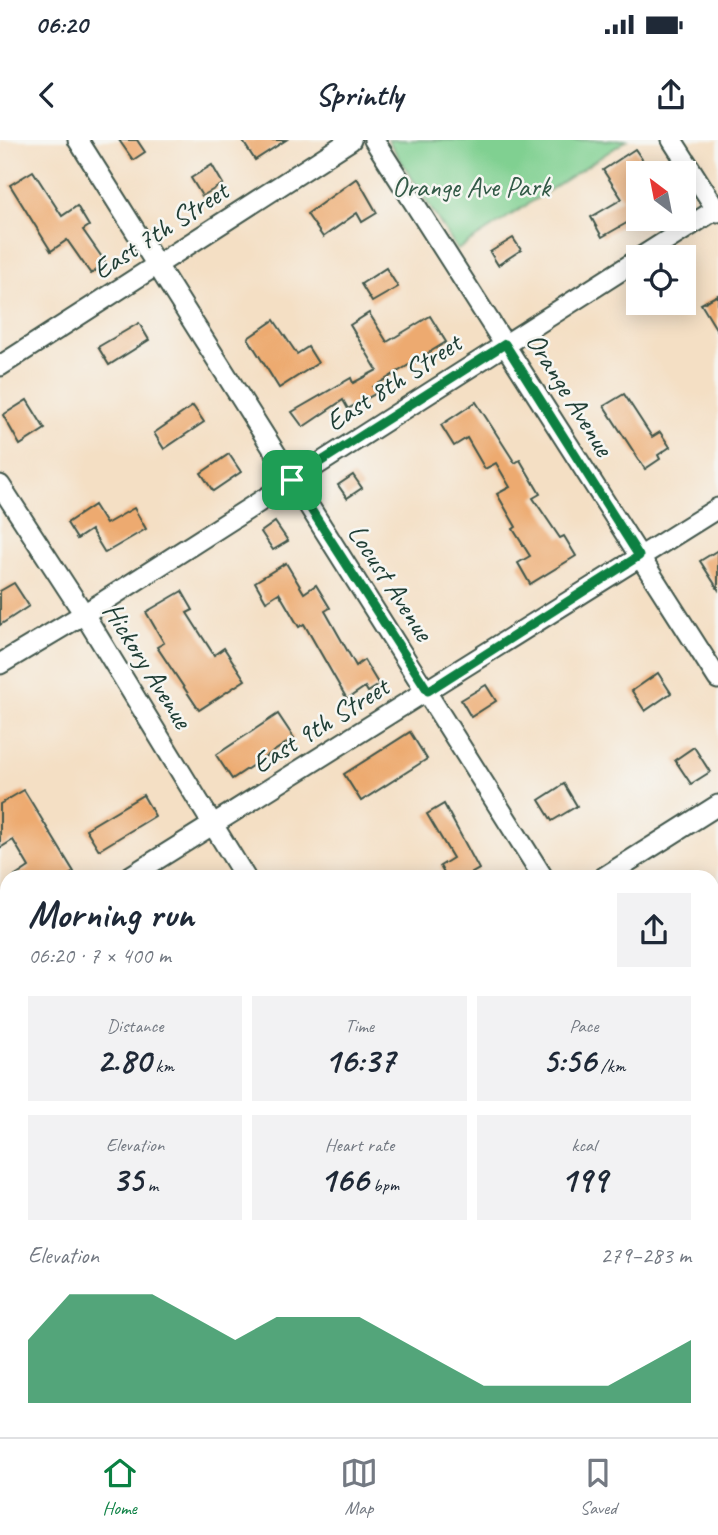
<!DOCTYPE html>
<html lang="en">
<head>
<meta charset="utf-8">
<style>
	body { margin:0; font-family:Caveat,sans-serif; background:#f2f2f3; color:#1f2937; height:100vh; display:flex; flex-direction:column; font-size:26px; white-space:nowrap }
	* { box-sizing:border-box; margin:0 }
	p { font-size:23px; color:#747a83 }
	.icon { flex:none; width:38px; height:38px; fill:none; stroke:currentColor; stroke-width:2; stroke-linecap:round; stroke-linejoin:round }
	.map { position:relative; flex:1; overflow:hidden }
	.panel { position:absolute; left:0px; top:730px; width:719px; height:569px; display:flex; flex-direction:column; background:#fff; border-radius:21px 21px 0 0; box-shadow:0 4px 18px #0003 }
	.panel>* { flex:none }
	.needle { width:46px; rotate:328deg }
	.fabs { position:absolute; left:626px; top:21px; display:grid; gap:14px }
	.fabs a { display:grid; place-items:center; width:70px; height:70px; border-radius:0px; background:#fff; box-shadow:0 4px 18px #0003; font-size:35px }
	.pin { position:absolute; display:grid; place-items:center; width:60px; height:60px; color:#fff; margin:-30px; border-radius:14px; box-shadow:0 4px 10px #0006 }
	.round { display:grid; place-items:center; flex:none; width:74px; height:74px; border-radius:0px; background:#f2f2f3 }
	.headline { display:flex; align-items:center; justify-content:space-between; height:119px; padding:0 28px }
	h1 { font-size:38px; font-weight:700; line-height:52px }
	.metrics { display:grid; grid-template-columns:repeat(3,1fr); gap:10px; height:119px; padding:7px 28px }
	.metrics div { display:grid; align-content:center; border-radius:0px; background:#f2f2f3; text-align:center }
	.metrics b { font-size:35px; font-weight:700 }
	.metrics small { font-size:19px; font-weight:400 }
	.metrics p { font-size:19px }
	.chart { height:196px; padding:14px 28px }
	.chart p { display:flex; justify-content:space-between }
	.chart svg { width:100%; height:126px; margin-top:7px; fill:#0b8043; opacity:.7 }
	.status { display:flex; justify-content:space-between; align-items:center; height:49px; padding:0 35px; background:#fff; direction:ltr }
	.status svg { height:19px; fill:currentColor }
	header { display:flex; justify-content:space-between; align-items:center; height:91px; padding:0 28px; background:#fff; font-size:32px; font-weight:700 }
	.menu { display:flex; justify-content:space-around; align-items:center; height:98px; border-top:2px solid #e0e1e3; background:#fff; font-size:19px; color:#747a83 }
	.menu a { display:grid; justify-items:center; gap:4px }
	.menu .on { color:#0b8043 }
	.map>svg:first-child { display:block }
	.green { fill:#80d091; stroke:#508662; stroke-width:2 }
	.building { fill:#edaa6f }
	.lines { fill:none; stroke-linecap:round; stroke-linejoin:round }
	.minor-casing { stroke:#3f554a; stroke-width:23 }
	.minor { stroke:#fff; stroke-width:19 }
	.route-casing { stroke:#fff; stroke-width:14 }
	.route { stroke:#0b8043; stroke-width:9 }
	.labels { text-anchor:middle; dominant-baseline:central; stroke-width:5; stroke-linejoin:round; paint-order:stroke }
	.park-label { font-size:28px; fill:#325a47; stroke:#f6f6f2 }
	.street-label { font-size:28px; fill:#1f3d34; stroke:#f6f6f2 }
</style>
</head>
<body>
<div class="status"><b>06:20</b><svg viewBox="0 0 49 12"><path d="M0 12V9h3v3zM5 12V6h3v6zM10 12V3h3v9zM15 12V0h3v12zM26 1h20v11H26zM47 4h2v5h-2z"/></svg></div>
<header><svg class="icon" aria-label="back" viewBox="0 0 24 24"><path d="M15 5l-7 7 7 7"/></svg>Sprintly<svg class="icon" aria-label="share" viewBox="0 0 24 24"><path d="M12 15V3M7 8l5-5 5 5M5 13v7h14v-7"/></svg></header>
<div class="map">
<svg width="718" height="1297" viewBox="0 0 718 1297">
	<rect width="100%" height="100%" fill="#f6f6f2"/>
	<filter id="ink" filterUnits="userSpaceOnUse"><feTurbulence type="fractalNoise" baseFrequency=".0143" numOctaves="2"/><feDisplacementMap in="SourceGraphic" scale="14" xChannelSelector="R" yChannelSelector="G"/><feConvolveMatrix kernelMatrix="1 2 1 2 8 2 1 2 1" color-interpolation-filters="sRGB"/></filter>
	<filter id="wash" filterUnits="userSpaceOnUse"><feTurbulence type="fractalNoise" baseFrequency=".00686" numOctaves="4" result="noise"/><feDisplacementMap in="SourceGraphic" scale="28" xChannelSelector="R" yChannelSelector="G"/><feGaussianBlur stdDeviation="1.57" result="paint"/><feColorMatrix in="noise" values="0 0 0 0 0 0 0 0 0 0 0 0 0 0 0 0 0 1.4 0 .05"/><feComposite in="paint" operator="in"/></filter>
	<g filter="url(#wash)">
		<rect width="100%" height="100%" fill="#f4dfc4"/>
		<!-- green -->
		<polygon class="green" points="388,0 627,0 457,110"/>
		<g id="blocks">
			<!-- building -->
			<g class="building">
				<polygon points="119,0 137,0 145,12 133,20"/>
				<polygon points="242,0 286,0 255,20"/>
				<polygon points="635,9 646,25 639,30 639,76 602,97 591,77 622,59 603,30"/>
				<polygon points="212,25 223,44 202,56 191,38"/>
				<polygon points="33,31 62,76 77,66 89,86 83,90 106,123 91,134 67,100 51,111 10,45"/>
				<polygon points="357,38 377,73 362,82 357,73 323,97 307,74"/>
				<polygon points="513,98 521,110 498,125 490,112"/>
				<polygon points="386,128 398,147 372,162 361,144"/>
				<polygon points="718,155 718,192 701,164"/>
				<polygon points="369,173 387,202 430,176 446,202 373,247 377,253 348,269 343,260 303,287 292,272 351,238 353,243 377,230 350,185"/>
				<polygon points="274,180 297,214 308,207 318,223 279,248 248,198"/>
				<polygon points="139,183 149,200 109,225 98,207"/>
				<polygon points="624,254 652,297 660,292 670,307 658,315 660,319 645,329 604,266"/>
				<polygon points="27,260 45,289 20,305 3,275"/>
				<polygon points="476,262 515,323 520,320 540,354 533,358 560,398 564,396 576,416 530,444 518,423 530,416 513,389 516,387 497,354 510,347 496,323 485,329 467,298 454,306 441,285"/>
				<polygon points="193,266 204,282 164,309 154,293"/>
				<polygon points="229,314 241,332 213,351 201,333"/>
				<polygon points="353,335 362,348 347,358 338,345"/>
				<polygon points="94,365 106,384 134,368 146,389 105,413 91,390 77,399 67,383"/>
				<polygon points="275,382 288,401 273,410 261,392"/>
				<polygon points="718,410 718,449 700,421"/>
				<polygon points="286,423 304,453 316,445 330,468 325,471 356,526 364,520 379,545 368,552 365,547 347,559 304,484 299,487 279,453 266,461 255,442"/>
				<polygon points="14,443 29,466 0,485 0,451"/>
				<polygon points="182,451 193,470 187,473 214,515 224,508 245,540 199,570 157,507 164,503 146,472"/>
				<polygon points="658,533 671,553 645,571 632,551"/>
				<polygon points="486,545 496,561 471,577 461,560"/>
				<polygon points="278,574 294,598 232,639 216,615"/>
				<polygon points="410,592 427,619 361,661 344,634"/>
				<polygon points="694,607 710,632 691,644 675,620"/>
				<polygon points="564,644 577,666 552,681 539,660"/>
				<polygon points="24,650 74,732 65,737 14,737 29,727 13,700 0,708 0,664"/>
				<polygon points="143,655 155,676 99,710 86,689"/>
				<polygon points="444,664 479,729 465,737 446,737 440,726 453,718 427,674"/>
			</g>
		</g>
	</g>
	<g filter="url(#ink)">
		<use href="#blocks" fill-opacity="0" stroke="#3f554a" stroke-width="2"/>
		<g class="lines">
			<defs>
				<g id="minor">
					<polyline points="78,0 543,737"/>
					<polyline points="374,0 718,539"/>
					<polyline points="672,0 718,72"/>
					<polyline points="641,117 718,68"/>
					<polyline points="0,226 351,0"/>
					<polyline points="0,345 84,474 245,737"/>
					<polyline points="0,524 84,474 639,119"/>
					<polyline points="129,737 718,368"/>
					<polyline points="604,737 718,665"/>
					<polyline points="0,818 7,814"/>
					<polyline points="0,832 7,843"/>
					<polyline points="712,966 718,963"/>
					<polyline points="712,1001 718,1010"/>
					<polyline points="0,1117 7,1113"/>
					<polyline points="298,1292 302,1297"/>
					<polyline points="597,1292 600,1297"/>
					<polyline points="190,1297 199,1292"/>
				</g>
			</defs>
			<!-- minor casing -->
			<use href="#minor" class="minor-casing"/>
			<!-- minor -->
			<use href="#minor" class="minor"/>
		</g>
	</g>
	<g class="lines" filter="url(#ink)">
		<defs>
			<polygon id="route" points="505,204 639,416 428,551 292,340"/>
		</defs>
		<!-- route casing -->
		<use href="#route" class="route-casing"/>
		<!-- route -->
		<use href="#route" class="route"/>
	</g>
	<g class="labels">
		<!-- park labels -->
		<g class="park-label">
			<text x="471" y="46">Orange Ave Park</text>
		</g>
		<!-- street labels -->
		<g class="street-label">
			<text transform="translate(160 90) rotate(-33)">East 7th Street</text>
			<text transform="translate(393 242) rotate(-33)">East 8th Street</text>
			<text transform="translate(570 254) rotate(58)">Orange Avenue</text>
			<text transform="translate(391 442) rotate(57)">Locust Avenue</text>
			<text transform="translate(148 525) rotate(58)">Hickory Avenue</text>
			<text transform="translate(320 585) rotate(-32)">East 9th Street</text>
		</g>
	</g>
</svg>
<div class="fabs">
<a><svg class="needle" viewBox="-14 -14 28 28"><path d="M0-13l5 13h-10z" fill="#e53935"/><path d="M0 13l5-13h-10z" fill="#747a83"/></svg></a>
<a><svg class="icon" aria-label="locate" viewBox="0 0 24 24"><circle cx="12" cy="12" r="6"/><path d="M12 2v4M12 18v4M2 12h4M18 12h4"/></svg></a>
</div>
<div class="pin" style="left:292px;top:340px;background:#1e9e55"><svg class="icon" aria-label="arrive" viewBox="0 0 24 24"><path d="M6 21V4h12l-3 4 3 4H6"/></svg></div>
<section class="panel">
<div class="headline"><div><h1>Morning run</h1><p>06:20 · 7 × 400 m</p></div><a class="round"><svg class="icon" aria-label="share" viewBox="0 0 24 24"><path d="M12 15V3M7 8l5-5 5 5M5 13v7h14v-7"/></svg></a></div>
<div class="metrics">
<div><p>Distance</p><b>2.80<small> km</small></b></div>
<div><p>Time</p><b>16:37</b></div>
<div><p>Pace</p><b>5:56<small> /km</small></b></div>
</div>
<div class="metrics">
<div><p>Elevation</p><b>35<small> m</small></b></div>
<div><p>Heart rate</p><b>166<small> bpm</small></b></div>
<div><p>kcal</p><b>199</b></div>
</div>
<div class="chart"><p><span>Elevation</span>279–283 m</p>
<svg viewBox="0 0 160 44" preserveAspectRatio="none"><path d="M0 44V22L10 6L20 6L30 6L40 14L50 22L60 14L70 14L80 14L90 22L100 30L110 38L120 38L130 38L140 38L150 30L160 22V44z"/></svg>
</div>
</section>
</div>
<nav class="menu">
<a class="on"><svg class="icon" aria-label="home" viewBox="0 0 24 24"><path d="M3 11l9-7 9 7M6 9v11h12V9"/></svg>Home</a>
<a><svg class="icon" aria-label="map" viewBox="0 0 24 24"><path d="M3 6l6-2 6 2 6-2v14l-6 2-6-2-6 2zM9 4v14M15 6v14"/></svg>Map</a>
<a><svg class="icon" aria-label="saved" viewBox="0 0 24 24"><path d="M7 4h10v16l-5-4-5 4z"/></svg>Saved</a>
</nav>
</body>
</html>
